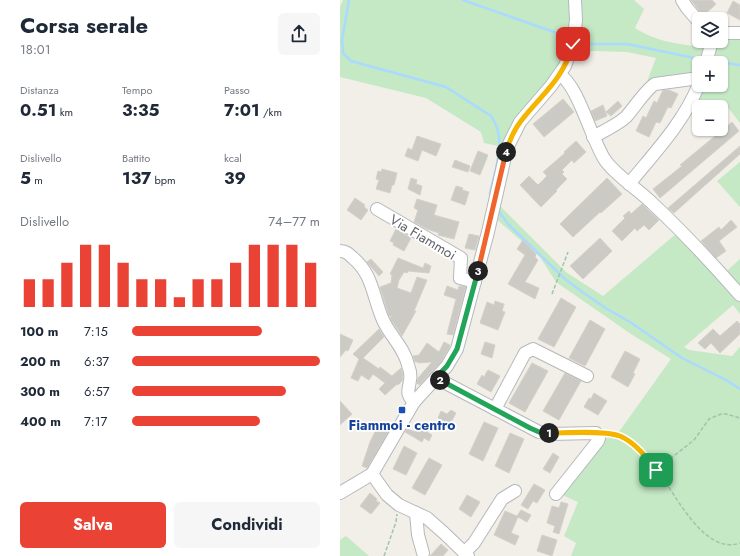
<!DOCTYPE html>
<html lang="it">
<head>
<meta charset="utf-8">
<style>
	body { margin:0; font-family:Jost,sans-serif; background:#f6f6f7; color:#1f2937; height:100vh; display:flex; flex-direction:column; font-size:15px; white-space:nowrap }
	* { box-sizing:border-box; margin:0 }
	p { font-size:13px; color:#747a83 }
	.icon { flex:none; width:22px; height:22px; fill:none; stroke:currentColor; stroke-width:2; stroke-linecap:round; stroke-linejoin:round }
	.map { position:relative; flex:1; overflow:hidden }
	.details { display:flex; flex-direction:column; background:#fff; width:340px }
	.details>* { flex:none }
	.buttons { position:absolute; left:352px; top:12px; display:grid; gap:8px }
	.buttons a { display:grid; place-items:center; width:36px; height:36px; border-radius:6px; background:#fff; box-shadow:0 1px 3px #0004; font-size:20px }
	.pin { position:absolute; display:grid; place-items:center; width:34px; height:34px; color:#fff; margin:-17px; border-radius:8px; box-shadow:0 2px 6px #0006 }
	.km { position:absolute; width:20px; height:20px; margin:-10px; border-radius:50%; background:#222; color:#fff; font-size:11px; line-height:20px; text-align:center }
	.round { display:grid; place-items:center; flex:none; width:42px; height:42px; border-radius:6px; background:#f6f6f7 }
	.summary { display:flex; align-items:center; justify-content:space-between; height:68px; padding:0 20px }
	h1 { font-size:22px; font-weight:700; line-height:30px }
	.stats { display:grid; grid-template-columns:repeat(3,1fr); gap:6px; height:68px; padding:4px 20px }
	.stats div { display:grid; align-content:center }
	.stats b { font-size:17px; font-weight:700 }
	.stats small { font-size:11px; font-weight:400 }
	.stats p { font-size:11px }
	.chart { height:112px; padding:8px 20px }
	.chart p { display:flex; justify-content:space-between }
	.chart svg { width:100%; height:72px; margin-top:4px; stroke:#ea4335; stroke-width:6 }
	.cta { display:flex; gap:8px; margin-top:auto; padding:8px 20px }
	.cta a { flex:1; height:46px; border-radius:6px; background:#ea4335; color:#fff; font-size:16px; font-weight:700; line-height:46px; text-align:center }
	.cta a+a { background:#f6f6f7; color:#1f2937 }
	ul { padding:0 20px; list-style:none; font-size:13px }
	li { display:grid; grid-template-columns:64px 48px 1fr; align-items:center; height:30px }
	li i { height:10px; border-radius:5px; background:#ea4335 }
	main { display:flex; flex:1; min-height:0 }
	.map>svg:first-child { display:block }
	.green { fill:#c5e8c5 }
	.lines { fill:none; stroke-linecap:round; stroke-linejoin:round }
	.stream { stroke:#aadaff; stroke-width:2.5 }
	.building { fill:#cccac5; stroke:#d6d1c6 }
	.minor-casing { stroke:#b5b8bc; stroke-width:14 }
	.path { stroke:#9cc7a9; stroke-width:1.5; stroke-dasharray:4 2; stroke-linecap:butt }
	.minor { stroke:#fff; stroke-width:12 }
	.split-1-casing { stroke:#fff; stroke-width:8 }
	.split-2-casing { stroke:#fff; stroke-width:8 }
	.split-3-casing { stroke:#fff; stroke-width:8 }
	.split-4-casing { stroke:#fff; stroke-width:8 }
	.split-5-casing { stroke:#fff; stroke-width:8 }
	.split-1 { stroke:#f5b400; stroke-width:5 }
	.split-2 { stroke:#22a559; stroke-width:5 }
	.split-3 { stroke:#22a559; stroke-width:5 }
	.split-4 { stroke:#f0652b; stroke-width:5 }
	.split-5 { stroke:#f5b400; stroke-width:5 }
	.transit-dot { fill:#1a4fb4; stroke:#fff; stroke-width:1.5 }
	.labels { text-anchor:middle; dominant-baseline:central; stroke-width:3.5; stroke-linejoin:round; paint-order:stroke }
	.street-label { font-size:14px; fill:#5f6368; stroke:#fff }
	.transit-label { font-size:14px; font-weight:bold; fill:#164399; stroke:#fff }
</style>
</head>
<body>
<main>
<section class="details">
<div class="summary"><div><h1>Corsa serale</h1><p>18:01</p></div><a class="round"><svg class="icon" aria-label="share" viewBox="0 0 24 24"><path d="M12 15V3M7 8l5-5 5 5M5 13v7h14v-7"/></svg></a></div>
<div class="stats">
<div><p>Distanza</p><b>0.51<small> km</small></b></div>
<div><p>Tempo</p><b>3:35</b></div>
<div><p>Passo</p><b>7:01<small> /km</small></b></div>
</div>
<div class="stats">
<div><p>Dislivello</p><b>5<small> m</small></b></div>
<div><p>Battito</p><b>137<small> bpm</small></b></div>
<div><p>kcal</p><b>39</b></div>
</div>
<div class="chart"><p><span>Dislivello</span>74–77 m</p>
<svg viewBox="0 0 160 44" preserveAspectRatio="none"><path d="M5 44V27M15 44V27M25 44V17M35 44V6M45 44V6M55 44V17M65 44V27M75 44V27M85 44V38M95 44V27M105 44V27M115 44V17M125 44V6M135 44V6M145 44V6M155 44V17"/></svg>
</div>
<ul>
<li><b>100 m</b>7:15<i style="width:69%"></i></li>
<li><b>200 m</b>6:37<i style="width:100%"></i></li>
<li><b>300 m</b>6:57<i style="width:82%"></i></li>
<li><b>400 m</b>7:17<i style="width:68%"></i></li>
</ul>
<div class="cta"><a>Salva</a><a>Condividi</a></div>
</section>
<div class="map">
<svg width="400" height="556" viewBox="0 0 400 556">
	<rect width="100%" height="100%" fill="#f1efe8"/>
	<!-- green -->
	<g class="green">
		<path d="M3,0H294L304,9L295,28C318,43 345,45 372,48L374,41H381V36L400,35V123L386,105L380,107H359V112L352,114L361,85H381V63H359V78L306,84L316,58L287,52L252,51L233,57L163,147L144,143L141,132L86,98L0,77V7Z"/>
		<polygon points="400,162 400,207 377,181"/>
		<polygon points="156,202 226,272 263,296 337,233 379,278 400,259 400,314 393,305 344,347 349,350 392,356 400,347 400,556 231,556 236,543 224,536 238,502 220,494 262,439 276,436 331,359 291,334 216,282 200,257 154,217"/>
		<polygon points="6,536 29,556 0,556 0,540"/>
	</g>
	<g class="lines">
		<!-- stream -->
		<g class="stream">
			<path d="M9,0L2,40L3,53L11,61L106,87L151,116C168,139 155,169 150,194L151,197"/>
			<polyline points="123,0 231,38"/>
			<polyline points="237,40 248,44 287,44 364,60"/>
			<polyline points="371,61 400,65"/>
			<polyline points="158,210 168,224 225,279 241,291 267,309 290,322 342,358 386,380 400,389"/>
		</g>
	</g>
	<!-- building -->
	<g class="building">
		<polygon points="351,0 372,0 376,4 363,16"/>
		<polygon points="393,1 400,5 400,20 387,13"/>
		<polygon points="323,90 329,90 338,94 331,108 328,107 320,123 316,122 309,137 296,131 303,116 306,118 314,101 317,103"/>
		<polygon points="223,99 234,112 204,137 193,124"/>
		<polygon points="278,101 282,106 271,116 266,112"/>
		<polygon points="263,105 267,116 255,121 251,111"/>
		<polygon points="392,122 399,131 320,198 313,189 342,166 340,165"/>
		<polygon points="77,136 101,144 96,156 82,150 78,161 65,156 68,148 72,150"/>
		<polygon points="236,141 246,152 234,163 232,160 222,170 224,172 222,174 227,179 216,190 217,191 201,207 180,185 189,176 198,185 207,176 203,172 225,153 224,152"/>
		<polygon points="400,146 400,154 334,213 328,208"/>
		<polygon points="138,151 148,155 140,175 130,171"/>
		<polygon points="115,160 130,166 128,172 112,167"/>
		<polygon points="42,169 57,173 54,185 52,185 50,193 36,189 39,180 36,179 38,171 41,172"/>
		<polygon points="71,178 77,180 76,184 82,186 80,195 68,189"/>
		<polygon points="267,178 282,194 261,213 260,212 233,237 220,224"/>
		<polygon points="116,186 123,188 122,190 129,192 125,205 111,200"/>
		<polygon points="15,198 25,205 24,207 28,210 21,220 7,210"/>
		<polygon points="77,199 97,205 94,215 119,222 114,239 98,235 99,233 87,229 74,222 78,210 74,208"/>
		<polygon points="302,204 319,220 309,230 304,225 297,231 295,228 282,241 272,231 285,218 283,216 289,211 291,214"/>
		<polygon points="391,220 397,227 379,241 386,251 376,258 361,241 379,227 381,230"/>
		<polygon points="56,229 71,238 64,251 53,245 54,243 50,241"/>
		<polygon points="129,234 139,236 135,250 125,248"/>
		<polygon points="260,238 272,251 243,279 230,266"/>
		<polygon points="183,240 196,254 195,257 198,260 185,282 199,288 195,299 168,284 185,255 177,249"/>
		<polygon points="58,258 83,268 85,263 91,266 89,273 68,271 67,273 64,272 59,280 57,288 71,293 77,277 87,280 74,311 76,311 62,336 50,318 52,316 49,316 40,287 51,283 52,275 50,274"/>
		<polygon points="31,259 43,272 39,276 27,262"/>
		<polygon points="107,286 118,290 119,286 126,287 113,335 107,334 116,299 104,295"/>
		<polygon points="221,298 236,307 214,347 198,339"/>
		<polygon points="155,301 164,304 162,311 165,312 158,330 140,323 147,302 154,305"/>
		<polygon points="250,320 265,329 245,366 229,358"/>
		<polygon points="397,321 400,324 400,334 380,353 371,343 365,349 358,343 373,329 380,336"/>
		<polygon points="39,329 44,337 23,358 39,369 40,367 52,376 61,368 63,375 62,381 58,385 57,384 45,395 39,389 45,383 33,374 29,380 21,375 18,381 11,378 19,359 13,354"/>
		<polygon points="0,334 13,340 8,351 6,350 0,357"/>
		<polygon points="104,342 110,345 109,348 101,362 79,385 77,383 78,378 92,362 78,363 78,362 75,362 73,356 79,355 87,343 99,352"/>
		<polygon points="145,342 155,345 152,358 141,354"/>
		<polygon points="285,351 300,359 293,373 295,374 288,387 271,377"/>
		<polygon points="192,363 208,371 185,412 169,403"/>
		<polygon points="148,370 160,376 151,392 137,384 142,375 144,377"/>
		<polygon points="225,373 241,381 219,420 203,411"/>
		<polygon points="254,393 267,401 258,415 244,407 249,398 251,399"/>
		<polygon points="0,401 12,414 0,425"/>
		<polygon points="111,410 116,413 110,424 98,418 101,411 107,414"/>
		<polygon points="144,422 158,428 143,461 129,454"/>
		<polygon points="81,424 89,429 87,432 92,435 89,441 84,438 82,442 65,432 67,429 76,432"/>
		<polygon points="38,426 49,431 27,468 22,466 30,442"/>
		<polygon points="170,433 184,439 169,473 155,466"/>
		<polygon points="64,446 77,453 66,475 53,469"/>
		<polygon points="213,453 219,457 210,473 203,469"/>
		<polygon points="89,458 102,465 85,495 72,488"/>
		<polygon points="194,484 205,490 197,503 193,501 188,509 181,505"/>
		<polygon points="30,493 37,499 36,501 40,503 31,514 20,506"/>
		<polygon points="127,495 140,502 131,517 119,509"/>
		<polygon points="221,502 228,504 219,534 213,532 215,526 207,523 212,506 219,508"/>
		<polygon points="181,510 191,515 187,522 178,517 171,533 179,536 175,545 154,535 165,511 177,516"/>
		<polygon points="202,535 217,540 212,556 197,551"/>
		<polygon points="101,544 108,550 103,556 90,556"/>
	</g>
	<g class="lines">
		<defs>
			<g id="minor">
				<polyline points="342,0 347,8 359,22"/>
				<polyline points="381,33 400,33"/>
				<polyline points="366,63 372,41"/>
				<path d="M220,75C238,85 252,141 265,160C275,175 299,190 312,203C343,232 372,263 400,295"/>
				<path d="M253,137C264,131 277,125 286,117C294,108 307,88 315,84L359,78"/>
				<path d="M289,184C315,152 344,122 359,84"/>
				<polyline points="37,209 121,258 120,278 135,282"/>
				<path d="M0,251C6,251 9,254 13,258C33,274 33,298 43,320C50,336 64,347 68,365C70,370 71,375 70,380C69,390 65,393 74,402"/>
				<polyline points="96,378 199,432 209,434 256,433 259,438 258,441 216,494"/>
				<polyline points="155,409 185,353 193,349 247,376"/>
				<polyline points="32,474 47,495 59,505 87,518 104,533 128,556"/>
				<polyline points="0,493 32,474 74,402 107,366 117,349 148,232 167,148 180,122 211,86 225,66 233,44 236,20 235,0"/>
				<polyline points="76,513 78,535 83,553"/>
				<polyline points="124,553 134,543 162,499 175,491"/>
			</g>
		</defs>
		<!-- minor casing -->
		<use href="#minor" class="minor-casing"/>
		<!-- path -->
		<g class="path">
			<polyline points="212,294 228,252"/>
			<path d="M268,433C290,436 307,457 320,474C335,494 365,556 400,543"/>
			<polyline points="316,470 354,440 369,419 381,414 386,414 400,418"/>
			<polyline points="44,556 56,522 57,514"/>
		</g>
		<!-- minor -->
		<use href="#minor" class="minor"/>
	</g>
	<g class="lines">
		<defs>
			<path id="split-1" d="M209,433C227,433 265,430 280,436C294,442 308,458 316,470"/>
			<polyline id="split-2" points="100,380 190,428 199,432 209,433"/>
			<polyline id="split-3" points="100,380 96,378 107,366 117,349 138,271"/>
			<polyline id="split-4" points="138,271 166,152"/>
			<path id="split-5" d="M166,152C169,142 174,130 181,121C202,94 223,80 233,44"/>
		</defs>
		<!-- split-1 casing -->
		<use href="#split-1" class="split-1-casing"/>
		<!-- split-2 casing -->
		<use href="#split-2" class="split-2-casing"/>
		<!-- split-3 casing -->
		<use href="#split-3" class="split-3-casing"/>
		<!-- split-4 casing -->
		<use href="#split-4" class="split-4-casing"/>
		<!-- split-5 casing -->
		<use href="#split-5" class="split-5-casing"/>
		<!-- split-1 -->
		<use href="#split-1" class="split-1"/>
		<!-- split-2 -->
		<use href="#split-2" class="split-2"/>
		<!-- split-3 -->
		<use href="#split-3" class="split-3"/>
		<!-- split-4 -->
		<use href="#split-4" class="split-4"/>
		<!-- split-5 -->
		<use href="#split-5" class="split-5"/>
	</g>
	<!-- markers -->
	<rect class="transit-dot" x="58" y="406" width="8" height="8" rx="2"/>
	<g class="labels">
		<!-- street labels -->
		<g class="street-label">
			<text transform="translate(83 237) rotate(31)">Via Fiammoi</text>
		</g>
		<!-- transit labels -->
		<g class="transit-label">
			<text x="62" y="425">Fiammoi - centro</text>
		</g>
	</g>
</svg>
<div class="buttons">
<a><svg class="icon" aria-label="layers" viewBox="0 0 24 24"><path d="M12 4l9 5-9 5-9-5zM3 14l9 5 9-5"/></svg></a>
<a>+</a>
<a>−</a>
</div>
<div class="pin" style="left:316px;top:470px;background:#1e9e55"><svg class="icon" aria-label="arrive" viewBox="0 0 24 24"><path d="M6 21V4h12l-3 4 3 4H6"/></svg></div>
<div class="pin" style="left:233px;top:44px;background:#d93025"><svg class="icon" aria-label="check" viewBox="0 0 24 24"><path d="M5 12l5 5 9-10"/></svg></div>
<b class="km" style="left:209px;top:433px">1</b>
<b class="km" style="left:100px;top:380px">2</b>
<b class="km" style="left:138px;top:271px">3</b>
<b class="km" style="left:166px;top:152px">4</b>
</div>
</main>
</body>
</html>
